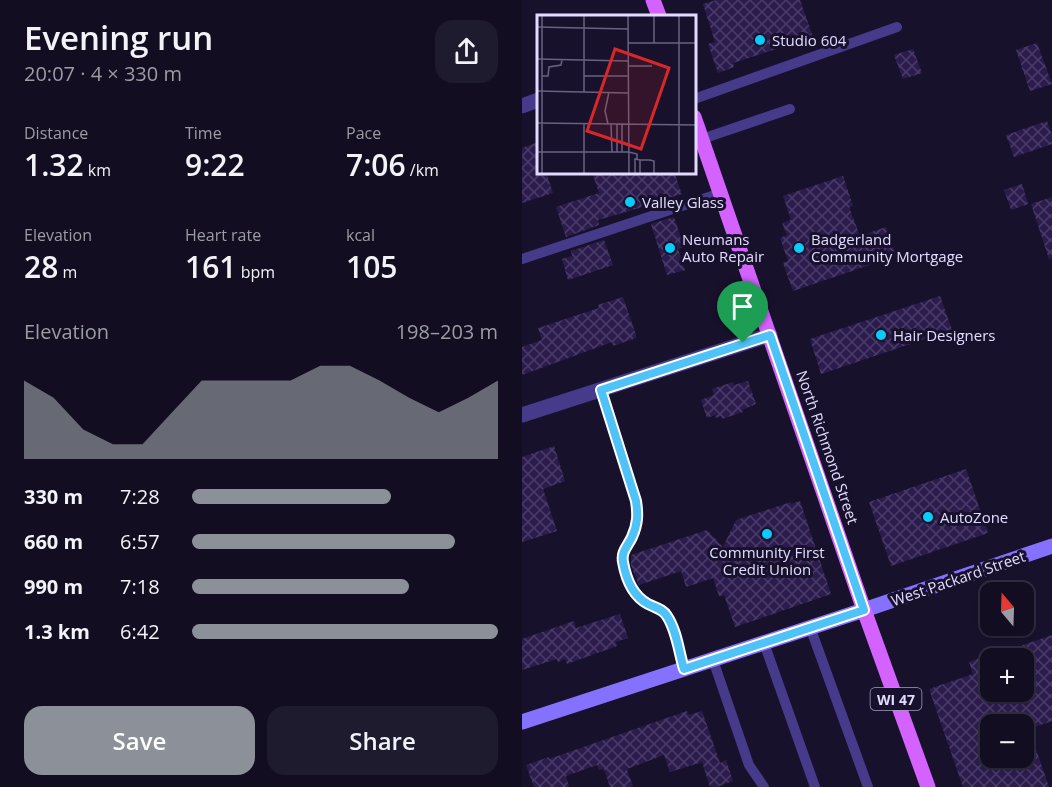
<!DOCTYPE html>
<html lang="en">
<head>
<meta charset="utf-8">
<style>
	body { margin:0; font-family:"Open Sans",sans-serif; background:#1f1b2e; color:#f1f3f6; height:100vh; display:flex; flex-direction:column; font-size:22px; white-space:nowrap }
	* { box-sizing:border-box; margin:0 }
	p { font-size:20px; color:#9c9ca5 }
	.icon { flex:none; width:33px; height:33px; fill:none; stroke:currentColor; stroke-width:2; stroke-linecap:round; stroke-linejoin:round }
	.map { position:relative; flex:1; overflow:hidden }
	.drawer { display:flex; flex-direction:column; background:#120d21; width:522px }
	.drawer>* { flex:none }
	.needle { width:39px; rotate:341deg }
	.tools { position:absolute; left:458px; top:582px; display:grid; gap:12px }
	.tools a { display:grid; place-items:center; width:54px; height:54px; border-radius:12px; background:#120d21; box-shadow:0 2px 4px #0004,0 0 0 2px #312d3f; font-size:30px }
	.pin { position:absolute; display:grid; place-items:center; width:51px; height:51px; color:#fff; margin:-62px -26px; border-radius:50% 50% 50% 0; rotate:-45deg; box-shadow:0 0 6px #0007 }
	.pin .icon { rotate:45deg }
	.round { display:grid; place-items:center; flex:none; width:63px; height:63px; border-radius:18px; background:#1f1b2e }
	.headline { display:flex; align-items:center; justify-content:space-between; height:102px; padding:0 24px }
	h1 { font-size:33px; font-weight:600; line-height:45px }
	.figures { display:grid; grid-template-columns:repeat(3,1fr); gap:9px; height:102px; padding:6px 24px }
	.figures div { display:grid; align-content:center }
	.figures b { font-size:30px; font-weight:600 }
	.figures small { font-size:16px; font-weight:400 }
	.figures p { font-size:16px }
	.chart { height:168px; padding:12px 24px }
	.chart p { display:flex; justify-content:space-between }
	.chart svg { width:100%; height:108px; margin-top:6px; fill:#8c9099; opacity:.7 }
	.action { display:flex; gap:12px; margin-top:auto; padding:12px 24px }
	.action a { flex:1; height:69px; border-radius:18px; background:#8c9099; color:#fff; font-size:24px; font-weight:600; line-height:69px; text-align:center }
	.action a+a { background:#1f1b2e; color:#f1f3f6 }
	ul { padding:0 24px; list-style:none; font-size:20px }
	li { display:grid; grid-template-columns:96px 72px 1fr; align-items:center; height:45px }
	li i { height:15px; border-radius:8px; background:#8c9099 }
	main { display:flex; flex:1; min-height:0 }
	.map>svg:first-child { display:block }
	.building { fill:url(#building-cross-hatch); fill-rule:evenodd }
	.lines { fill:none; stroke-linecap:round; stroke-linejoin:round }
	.lane { stroke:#463b8b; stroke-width:10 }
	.street { stroke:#463b8b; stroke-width:15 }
	.secondary { stroke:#8472ff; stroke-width:15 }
	.primary { stroke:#d462ff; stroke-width:15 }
	.route-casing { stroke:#fff; stroke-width:12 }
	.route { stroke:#4fc3f7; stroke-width:8 }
	.poi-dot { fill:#07cdff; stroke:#18112c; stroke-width:2 }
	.labels { text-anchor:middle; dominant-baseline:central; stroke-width:6; stroke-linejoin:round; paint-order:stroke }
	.shield { fill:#18112c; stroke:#a69ec0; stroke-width:1.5 }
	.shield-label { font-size:14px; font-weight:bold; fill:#e3dbff }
	.poi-label { font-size:15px; fill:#e3dbff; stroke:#18112c; text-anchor:start }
	.street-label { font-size:15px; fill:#e3dbff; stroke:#18112c }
	.inset-road { fill:none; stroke:#696280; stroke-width:1.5 }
	.view { fill:#d62828; fill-opacity:0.15; stroke:#d62828; stroke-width:3 }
	.inset-edge { fill:none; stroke:#e3dbff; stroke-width:3 }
</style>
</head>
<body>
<main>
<section class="drawer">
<div class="headline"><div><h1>Evening run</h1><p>20:07 · 4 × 330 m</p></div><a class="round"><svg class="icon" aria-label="share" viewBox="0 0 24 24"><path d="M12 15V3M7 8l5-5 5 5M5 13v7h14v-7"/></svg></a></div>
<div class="figures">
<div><p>Distance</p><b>1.32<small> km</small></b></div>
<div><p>Time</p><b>9:22</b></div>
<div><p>Pace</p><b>7:06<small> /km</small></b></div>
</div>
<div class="figures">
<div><p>Elevation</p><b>28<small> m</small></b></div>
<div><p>Heart rate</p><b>161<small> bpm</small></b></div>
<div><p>kcal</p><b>105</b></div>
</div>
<div class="chart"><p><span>Elevation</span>198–203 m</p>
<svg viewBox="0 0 160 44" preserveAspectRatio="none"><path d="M0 44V12L10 19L20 32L30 38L40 38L50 25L60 12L70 12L80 12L90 12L100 6L110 6L120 12L130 19L140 25L150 19L160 12V44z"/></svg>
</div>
<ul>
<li><b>330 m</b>7:28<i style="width:65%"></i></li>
<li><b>660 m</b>6:57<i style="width:86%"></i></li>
<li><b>990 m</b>7:18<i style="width:71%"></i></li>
<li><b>1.3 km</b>6:42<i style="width:100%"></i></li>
</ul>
<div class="action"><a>Save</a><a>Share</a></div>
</section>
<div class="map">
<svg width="530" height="787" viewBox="0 0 530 787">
	<defs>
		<pattern id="building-cross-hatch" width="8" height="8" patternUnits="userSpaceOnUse" patternTransform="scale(1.5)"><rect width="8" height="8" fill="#2b1c4d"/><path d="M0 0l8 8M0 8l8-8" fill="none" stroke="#4a3c68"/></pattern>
	</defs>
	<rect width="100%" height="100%" fill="#18112c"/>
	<!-- building -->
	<g class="building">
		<polygon points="194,0 278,0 291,37 211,63 212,67 196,73 186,44 193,42 181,4"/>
		<polygon points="515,43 530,84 508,91 494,50"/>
		<polygon points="391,49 400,73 381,79 372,55"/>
		<polygon points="525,121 530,135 530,144 492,157 484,135"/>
		<polygon points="16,142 16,172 24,172 31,193 0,203 0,148"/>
		<polygon points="70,172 152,172 160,194 146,198 147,202 125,210 124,206 76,220 77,225 44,237 34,207 77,193"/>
		<polygon points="321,176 331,206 327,207 338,236 364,227 374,256 271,291 261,263 266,261 258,238 265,235 260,223 269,220 261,196"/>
		<polygon points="500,184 506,204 489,210 482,190"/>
		<polygon points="530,197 530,258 527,259 509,204"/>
		<polygon points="152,217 162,247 156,249 163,270 145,275 129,224"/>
		<polygon points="82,240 91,265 46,280 40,259 50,256 49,251"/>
		<polygon points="418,296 430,330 299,374 288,339"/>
		<polygon points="101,297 114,335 114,338 91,346 90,342 0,375 0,347 20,340 16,328 77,308 76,305"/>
		<polygon points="226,381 234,404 220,410 221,412 200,419 199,416 194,418 193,415 185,418 179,400 192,395 190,389 211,382 212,385"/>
		<polygon points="32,446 43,481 21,489 35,531 0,542 0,457"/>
		<polygon points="444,469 466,533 369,566 347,502"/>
		<polygon points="278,501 309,594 213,627 202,595 197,596 191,578 164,587 159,571 117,585 116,583 109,565 109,555 185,530 201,547 214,520 269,502 269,504"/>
		<polygon points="98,614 106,638 94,642 95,646 45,664 43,659 36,662 35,659 0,670 0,639 52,621 54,628"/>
		<path d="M530,635V721L507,729L527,787H441L407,689L451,674L447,662L465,655L468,664V692H501V658H471L470,656ZM468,724H501V758H468Z"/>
		<polygon points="165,711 167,715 180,711 198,763 204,760 211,781 195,787 188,787 180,762 148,772 142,755 105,769 111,787 88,787 82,769 77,770 75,765 44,776 47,787 12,787 4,765 27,757 27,759"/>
	</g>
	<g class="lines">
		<!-- lane -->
		<g class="lane">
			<polyline points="172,99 375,27"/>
			<polyline points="180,139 268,109"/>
			<polyline points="0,259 199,193"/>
			<path d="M79,390L114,501C116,514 116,525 110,537C106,546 99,551 101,562C104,579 111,596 126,604C134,608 141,609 145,616C155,631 157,653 162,669"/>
			<polyline points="288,627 346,787"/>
			<polyline points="242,643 293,787"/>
			<polyline points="191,660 227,765 242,787"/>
		</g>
		<!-- street -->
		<g class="street">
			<polyline points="0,106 16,100"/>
			<polyline points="0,415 248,335"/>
		</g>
		<!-- secondary -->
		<polyline class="secondary" points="0,722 342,610 530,546"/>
		<!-- primary -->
		<g class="primary">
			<polyline points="131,0 137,16"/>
			<polyline points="172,117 342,610 406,787"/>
		</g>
	</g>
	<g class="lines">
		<defs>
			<path id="route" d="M248,335L342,610L162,669C157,653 155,631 145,616C141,609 134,608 126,604C111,596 104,579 101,562C99,551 106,546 110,537C116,524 116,514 114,501L79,390Z"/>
		</defs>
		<!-- route casing -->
		<use href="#route" class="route-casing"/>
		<!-- route -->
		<use href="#route" class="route"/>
	</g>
	<!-- markers -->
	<g class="poi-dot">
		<circle cx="238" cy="40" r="6"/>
		<circle cx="108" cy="202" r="6"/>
		<circle cx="148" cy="248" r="6"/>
		<circle cx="277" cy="248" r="6"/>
		<circle cx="359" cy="335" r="6"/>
		<circle cx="406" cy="517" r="6"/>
		<circle cx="245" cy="534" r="6"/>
	</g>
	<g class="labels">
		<!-- shield labels -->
		<rect class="shield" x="348.5" y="688" width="51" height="22" rx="4.5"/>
		<g class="shield-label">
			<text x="374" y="699">WI 47</text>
		</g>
		<!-- poi labels -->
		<g class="poi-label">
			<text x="250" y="40">Studio 604</text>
			<text x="120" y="202">Valley Glass</text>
			<text x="160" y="239">Neumans<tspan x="160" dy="17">Auto Repair</tspan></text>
			<text x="289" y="239">Badgerland<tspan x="289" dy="17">Community Mortgage</tspan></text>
			<text x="371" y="335">Hair Designers</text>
			<text x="418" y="517">AutoZone</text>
			<text x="245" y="552" text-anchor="middle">Community First<tspan x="245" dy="17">Credit Union</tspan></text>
		</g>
		<!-- street labels -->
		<g class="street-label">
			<text transform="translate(306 447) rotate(71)">North Richmond Street</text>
			<text transform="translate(436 578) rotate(-19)">West Packard Street</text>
		</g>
	</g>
	<!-- overview -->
	<g transform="translate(15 15)">
		<rect width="159" height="159" fill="#18112c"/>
		<path class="inset-road" d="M5,0V159M91,0L92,159M0,12L91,14M91,28H159M117,28V0M0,44L91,46M92,51H115M5,61H11L12,52L24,50L25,45M47,61H91M0,76L91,78M47,77V0M0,108L159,110M47,109V159M71,109L68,96L72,77M74,109L75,137M80,109V137M85,109V137M0,137H92L100,139V144M98,159V144L103,145M103,159V145H113L117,146V159M142,159V0"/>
		<path class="view" d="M78,34L132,53L104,134L50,116Z"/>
		<rect width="159" height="159" class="inset-edge"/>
	</g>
</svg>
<div class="tools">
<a><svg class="needle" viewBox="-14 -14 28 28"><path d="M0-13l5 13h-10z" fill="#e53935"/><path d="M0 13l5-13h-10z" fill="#9c9ca5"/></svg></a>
<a>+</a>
<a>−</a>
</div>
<div class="pin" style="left:221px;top:343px;background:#1e9e55"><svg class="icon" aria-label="arrive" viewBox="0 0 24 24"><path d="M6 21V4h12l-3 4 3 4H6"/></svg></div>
</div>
</main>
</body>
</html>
